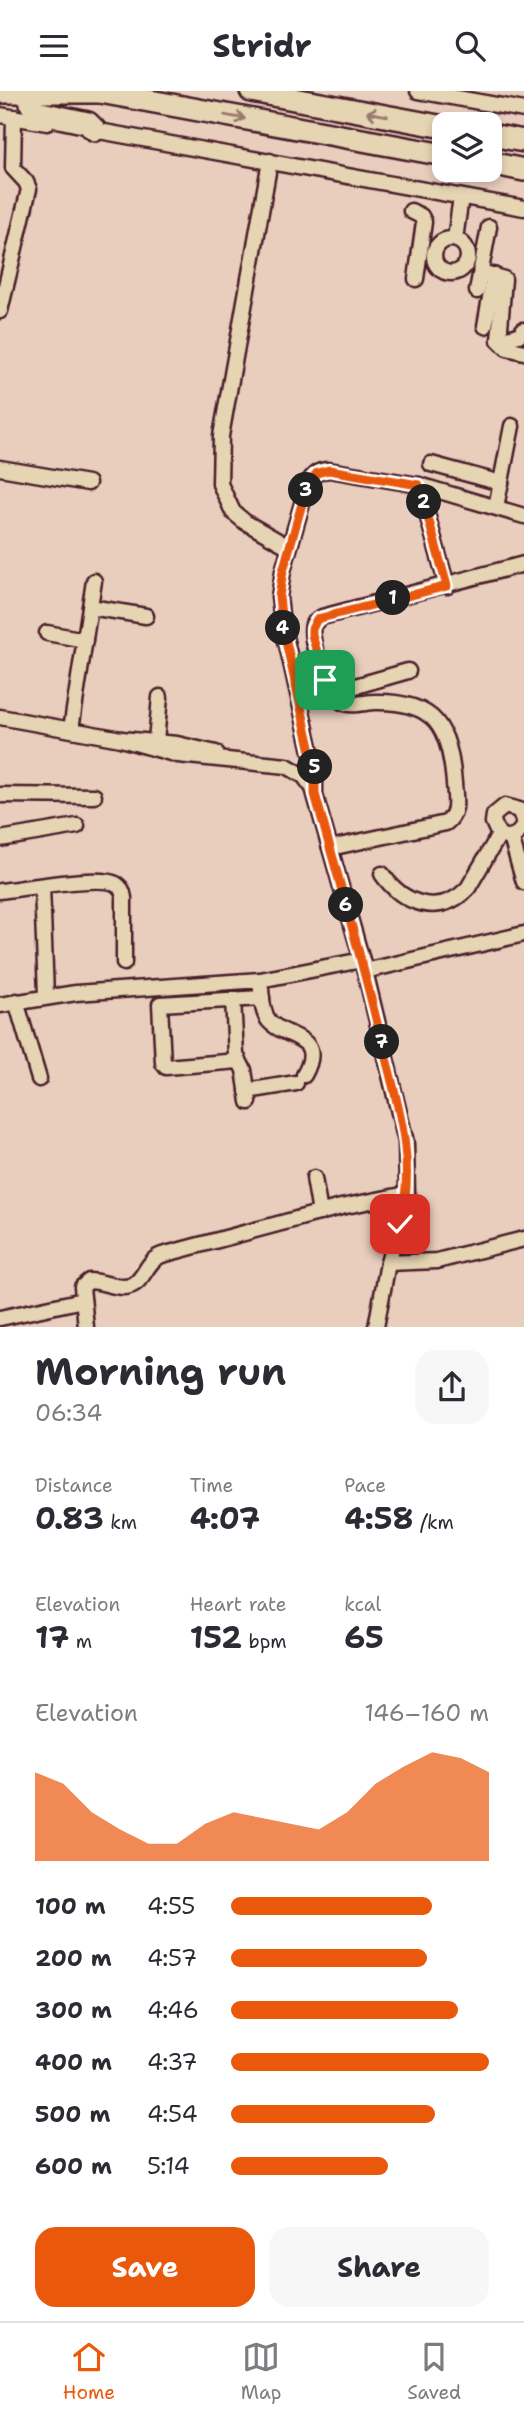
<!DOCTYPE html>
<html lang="en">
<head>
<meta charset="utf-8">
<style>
	body { margin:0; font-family:"Shantell Sans",sans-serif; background:#f7f7f7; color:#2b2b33; height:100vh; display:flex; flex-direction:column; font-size:26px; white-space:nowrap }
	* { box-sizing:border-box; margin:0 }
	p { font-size:23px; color:#7c7c81 }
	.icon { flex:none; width:38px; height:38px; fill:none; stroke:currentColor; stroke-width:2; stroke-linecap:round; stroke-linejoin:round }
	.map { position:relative; height:1236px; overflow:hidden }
	.panel { display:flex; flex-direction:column; background:#fff; flex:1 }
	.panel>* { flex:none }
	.controls { position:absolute; left:432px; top:21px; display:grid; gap:14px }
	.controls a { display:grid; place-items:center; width:70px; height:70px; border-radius:14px; background:#fff; box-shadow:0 4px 10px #0003; font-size:35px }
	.pin { position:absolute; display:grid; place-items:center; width:60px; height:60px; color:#fff; margin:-30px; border-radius:14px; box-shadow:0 4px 10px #0006 }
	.km { position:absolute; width:35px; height:35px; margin:-18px; border-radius:50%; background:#222; color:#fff; font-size:19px; line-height:35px; text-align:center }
	.round { display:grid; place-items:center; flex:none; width:74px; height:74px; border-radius:21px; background:#f7f7f7 }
	.head { display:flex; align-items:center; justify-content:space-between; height:119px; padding:0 35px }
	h1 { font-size:38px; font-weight:700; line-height:52px }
	.metrics { display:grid; grid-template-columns:repeat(3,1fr); gap:10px; height:119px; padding:7px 35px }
	.metrics div { display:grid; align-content:center }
	.metrics b { font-size:30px; font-weight:700 }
	.metrics small { font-size:19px; font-weight:400 }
	.metrics p { font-size:19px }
	.chart { height:196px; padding:14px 35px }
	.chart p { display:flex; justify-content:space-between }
	.chart svg { width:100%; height:126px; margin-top:7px; fill:#ea580c; opacity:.7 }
	.action { display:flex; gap:14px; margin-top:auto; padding:14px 35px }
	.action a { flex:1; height:80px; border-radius:21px; background:#ea580c; color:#fff; font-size:28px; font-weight:700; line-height:80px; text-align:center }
	.action a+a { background:#f7f7f7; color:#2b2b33 }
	ul { padding:0 35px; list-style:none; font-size:23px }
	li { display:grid; grid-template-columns:112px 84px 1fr; align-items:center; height:52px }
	li i { height:18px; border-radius:9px; background:#ea580c }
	header { display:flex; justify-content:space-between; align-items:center; height:91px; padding:0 35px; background:#fff; font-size:32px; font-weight:700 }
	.tab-bar { display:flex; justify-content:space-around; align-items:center; height:98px; border-top:2px solid #e1e1e2; background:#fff; font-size:19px; color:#7c7c81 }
	.tab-bar a { display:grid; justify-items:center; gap:4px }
	.tab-bar .on { color:#ea580c }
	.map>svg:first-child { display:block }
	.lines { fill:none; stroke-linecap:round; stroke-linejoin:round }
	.minor-casing { stroke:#4a1f2b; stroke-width:19 }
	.highway-casing { stroke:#4a1f2b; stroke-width:26 }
	.minor { stroke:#e6d5b2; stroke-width:14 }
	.highway { stroke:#e6d5b2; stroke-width:21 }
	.oneway { stroke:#987a6e }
	.route-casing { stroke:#fff; stroke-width:14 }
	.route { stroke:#ea580c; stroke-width:9 }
</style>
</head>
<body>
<header><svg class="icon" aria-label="menu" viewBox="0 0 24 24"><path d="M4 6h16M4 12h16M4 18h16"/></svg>Stridr<svg class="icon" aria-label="search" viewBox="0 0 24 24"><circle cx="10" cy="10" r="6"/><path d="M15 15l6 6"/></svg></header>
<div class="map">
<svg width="524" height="1236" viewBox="0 0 524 1236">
	<rect width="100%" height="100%" fill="#e9cebe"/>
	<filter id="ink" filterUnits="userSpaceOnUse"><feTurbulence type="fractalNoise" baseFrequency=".0143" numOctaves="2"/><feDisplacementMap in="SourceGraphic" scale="14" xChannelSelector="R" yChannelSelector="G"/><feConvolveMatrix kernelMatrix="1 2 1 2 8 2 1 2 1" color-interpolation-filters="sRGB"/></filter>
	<g filter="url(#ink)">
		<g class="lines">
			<defs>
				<g id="minor">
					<polyline points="418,0 524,19"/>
					<polyline points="0,24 47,32"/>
					<polyline points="88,38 524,117"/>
					<polyline points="270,70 221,345 220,393 233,421 245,431 289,456"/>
					<polyline points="411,120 421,125 424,131 416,188"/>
					<polyline points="455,148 461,106"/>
					<circle cx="451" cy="165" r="17"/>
					<polyline points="481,181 504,188 499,249 507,257 524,261"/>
					<polyline points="477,200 489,136"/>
					<polyline points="0,220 29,98 26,91 13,77 14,26"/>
					<polyline points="485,235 494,184"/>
					<polyline points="499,249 519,244 523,239"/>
					<polyline points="431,373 501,392"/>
					<polyline points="0,377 88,392"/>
					<polyline points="419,394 447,495"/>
					<polyline points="496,416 512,335"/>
					<polyline points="90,516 146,525"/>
					<polyline points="47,542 85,549"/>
					<path d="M408,580L345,598H333C322,590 309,545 313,533L322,526L524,473"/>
					<polyline points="0,626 121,648 177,653 216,662"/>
					<polyline points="71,638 94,490"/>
					<polyline points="121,648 178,664 287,675 304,685 313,697 365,880 406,1051 407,1103 388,1172 376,1236"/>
					<polyline points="156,650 160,606"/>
					<path d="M315,702V678L282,532L279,506L283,480L307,395C311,385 318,379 329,379L419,394L524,425"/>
					<polyline points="0,704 94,705"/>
					<path d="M524,731L519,719L505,715L494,724L493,731L499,744C511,749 520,744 524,732"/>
					<polyline points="511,746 524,791"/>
					<polyline points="0,748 77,735"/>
					<path d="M330,757L446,732C459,722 455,708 454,692C449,636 436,610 375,611C366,611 351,616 342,611C337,608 335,603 333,598"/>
					<path d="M382,783C403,813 439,827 468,797L499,744"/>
					<polyline points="42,795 46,905"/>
					<path d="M0,800C22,798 100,783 116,793C122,797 123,801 124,807V872"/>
					<polyline points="365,880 524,843"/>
					<path d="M261,898C262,908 262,921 269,930C284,948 327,943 304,984"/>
					<polyline points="233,908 236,964 244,979 249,1011"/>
					<polyline points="16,910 39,988"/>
					<polyline points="0,914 76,902 260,889 362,869"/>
					<polyline points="239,970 166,976 163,972 160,913 262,907"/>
					<polyline points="247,1000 296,992"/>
					<polyline points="314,1087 320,1122"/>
					<polyline points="388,1172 437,1170 524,1148"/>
					<polyline points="0,1227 83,1209"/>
					<path d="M86,1236L82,1196L89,1190C101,1190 112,1196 124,1196C145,1195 144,1170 162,1164L341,1116L407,1103"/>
				</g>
				<g id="highway">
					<polyline points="95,0 444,64"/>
					<polyline points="251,0 444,36"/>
					<polyline points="0,1 102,1"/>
					<polyline points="33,2 31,13 36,21 88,32 95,39"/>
					<polyline points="490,44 524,50"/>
					<polyline points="490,72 524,79"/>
				</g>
			</defs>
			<!-- minor casing -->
			<use href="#minor" class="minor-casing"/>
			<!-- highway casing -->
			<use href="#highway" class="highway-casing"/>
			<!-- minor -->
			<use href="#minor" class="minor"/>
			<!-- highway -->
			<use href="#highway" class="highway"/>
		</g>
		<!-- one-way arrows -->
		<defs><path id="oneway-shaft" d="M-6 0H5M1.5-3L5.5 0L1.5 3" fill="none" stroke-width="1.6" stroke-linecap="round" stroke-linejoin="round" transform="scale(1.75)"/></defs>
		<g class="oneway">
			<use href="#oneway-shaft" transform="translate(377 23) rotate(-170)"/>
			<use href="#oneway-shaft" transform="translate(235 26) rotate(10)"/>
		</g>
	</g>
	<g class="lines" filter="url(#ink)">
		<defs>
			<path id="route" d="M325,589L312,544V538L317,528L447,495L419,394L329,379L317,382L307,395L283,480L279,506L282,533L315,678V703C337,782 360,861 379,940C395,1005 418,1067 400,1133"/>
		</defs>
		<!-- route casing -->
		<use href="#route" class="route-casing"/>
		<!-- route -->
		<use href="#route" class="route"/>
	</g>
</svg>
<div class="controls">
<a><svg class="icon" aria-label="layers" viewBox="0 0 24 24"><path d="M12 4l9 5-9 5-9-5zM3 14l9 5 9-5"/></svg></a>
</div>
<div class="pin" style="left:325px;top:589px;background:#1e9e55"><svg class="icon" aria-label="arrive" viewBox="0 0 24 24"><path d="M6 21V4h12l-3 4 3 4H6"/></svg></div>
<div class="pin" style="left:400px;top:1133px;background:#d93025"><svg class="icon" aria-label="check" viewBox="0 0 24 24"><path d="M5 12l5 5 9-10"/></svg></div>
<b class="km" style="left:393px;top:507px">1</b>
<b class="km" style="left:424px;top:411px">2</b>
<b class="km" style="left:306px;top:399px">3</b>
<b class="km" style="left:283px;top:537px">4</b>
<b class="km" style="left:315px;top:676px">5</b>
<b class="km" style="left:346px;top:814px">6</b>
<b class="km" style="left:382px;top:951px">7</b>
</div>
<section class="panel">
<div class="head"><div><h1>Morning run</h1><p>06:34</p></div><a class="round"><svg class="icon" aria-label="share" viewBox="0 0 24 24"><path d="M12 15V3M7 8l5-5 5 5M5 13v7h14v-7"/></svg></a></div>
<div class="metrics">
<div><p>Distance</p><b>0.83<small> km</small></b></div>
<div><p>Time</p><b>4:07</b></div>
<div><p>Pace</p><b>4:58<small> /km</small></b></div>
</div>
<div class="metrics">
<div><p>Elevation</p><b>17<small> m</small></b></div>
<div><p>Heart rate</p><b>152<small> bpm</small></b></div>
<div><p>kcal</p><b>65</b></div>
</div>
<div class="chart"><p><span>Elevation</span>146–160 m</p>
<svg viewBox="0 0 160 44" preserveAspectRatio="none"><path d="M0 44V13L10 17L20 27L30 33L40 38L50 38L60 31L70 27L80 29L90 31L100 33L110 27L120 17L130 11L140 6L150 8L160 13V44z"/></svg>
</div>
<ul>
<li><b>100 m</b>4:55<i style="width:78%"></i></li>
<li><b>200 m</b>4:57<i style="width:76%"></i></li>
<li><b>300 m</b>4:46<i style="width:88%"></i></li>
<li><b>400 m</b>4:37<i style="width:100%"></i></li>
<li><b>500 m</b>4:54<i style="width:79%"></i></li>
<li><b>600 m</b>5:14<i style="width:61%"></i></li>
</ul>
<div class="action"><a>Save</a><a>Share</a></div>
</section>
<nav class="tab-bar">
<a class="on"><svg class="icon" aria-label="home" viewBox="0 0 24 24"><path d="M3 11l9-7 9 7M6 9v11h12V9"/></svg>Home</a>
<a><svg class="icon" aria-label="map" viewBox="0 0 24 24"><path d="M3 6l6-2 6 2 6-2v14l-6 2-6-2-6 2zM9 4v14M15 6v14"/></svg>Map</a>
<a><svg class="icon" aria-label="saved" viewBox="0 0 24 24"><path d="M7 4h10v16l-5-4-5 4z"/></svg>Saved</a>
</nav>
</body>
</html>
